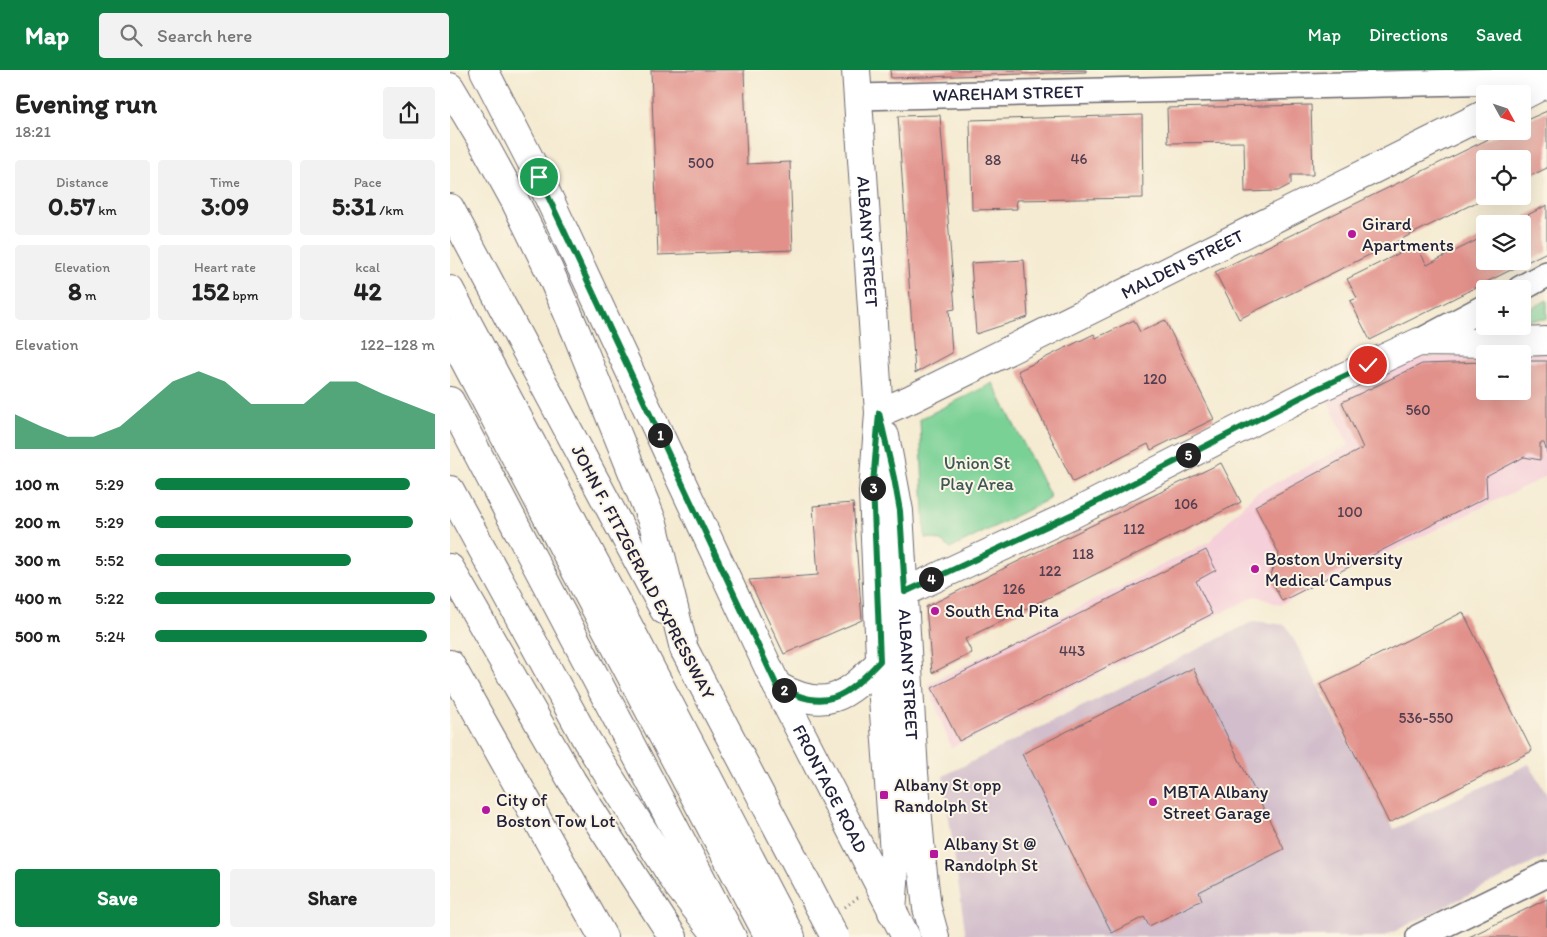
<!DOCTYPE html>
<html lang="en">
<head>
<meta charset="utf-8">
<style>
	body { margin:0; font-family:Itim,sans-serif; background:#f2f2f2; color:#222; height:100vh; display:flex; flex-direction:column; font-size:19px; white-space:nowrap }
	* { box-sizing:border-box; margin:0 }
	p { font-size:16px; color:#767676 }
	.icon { flex:none; width:28px; height:28px; fill:none; stroke:currentColor; stroke-width:2; stroke-linecap:round; stroke-linejoin:round }
	.map { position:relative; flex:1; overflow:hidden }
	.panel { display:flex; flex-direction:column; background:#fff; width:450px }
	.panel>* { flex:none }
	.needle { width:32px; rotate:130deg }
	.controls { position:absolute; left:1026px; top:15px; display:grid; gap:10px }
	.controls a { display:grid; place-items:center; width:55px; height:55px; border-radius:5px; background:#fff; box-shadow:0 5px 20px #0002; font-size:25px }
	.pin { position:absolute; display:grid; place-items:center; width:42px; height:42px; color:#fff; margin:-21px; border:2px solid #fff; border-radius:50%; box-shadow:0 1px 5px #0007 }
	.km { position:absolute; width:25px; height:25px; margin:-12px; border-radius:50%; background:#222; color:#fff; font-size:14px; line-height:25px; text-align:center }
	.round { display:grid; place-items:center; flex:none; width:52px; height:52px; border-radius:5px; background:#f2f2f2 }
	.overview { display:flex; align-items:center; justify-content:space-between; height:85px; padding:0 15px }
	h1 { font-size:28px; font-weight:700; line-height:38px }
	.figures { display:grid; grid-template-columns:repeat(3,1fr); gap:8px; height:85px; padding:5px 15px }
	.figures div { display:grid; align-content:center; border-radius:5px; background:#f2f2f2; text-align:center }
	.figures b { font-size:25px; font-weight:700 }
	.figures small { font-size:14px; font-weight:400 }
	.figures p { font-size:14px }
	.chart { height:140px; padding:10px 15px }
	.chart p { display:flex; justify-content:space-between }
	.chart svg { width:100%; height:90px; margin-top:5px; fill:#0b8043; opacity:.7 }
	.button { display:flex; gap:10px; margin-top:auto; padding:10px 15px }
	.button a { flex:1; height:58px; border-radius:5px; background:#0b8043; color:#fff; font-size:20px; font-weight:700; line-height:58px; text-align:center }
	.button a+a { background:#f2f2f2; color:#222 }
	ul { padding:0 15px; list-style:none; font-size:16px }
	li { display:grid; grid-template-columns:80px 60px 1fr; align-items:center; height:38px }
	li i { height:12px; border-radius:6px; background:#0b8043 }
	header { display:flex; align-items:center; gap:30px; box-sizing:border-box; height:70px; padding:0 25px; background:#0b8043; color:#fff }
	header strong { font-size:24px }
	nav { display:flex; gap:28px; margin-inline-start:auto; font-size:18px }
	.search { width:350px; height:45px; background:#f2f2f2; display:flex; align-items:center; gap:12px; box-sizing:border-box; padding:0 18px; border-radius:5px; color:#767676; font-size:19px }
	main { display:flex; flex:1; min-height:0 }
	.map>svg:first-child { display:block }
	.built { fill:#f5cfd9; fill-rule:evenodd }
	.industrial { fill:#d1bdcb }
	.green { fill:#7ad196; stroke:#4e7a68 }
	.building { fill:#e1908a }
	.lines { fill:none; stroke-linecap:round; stroke-linejoin:round }
	.minor-casing { stroke:#6c6870; stroke-width:28 }
	.major-casing { stroke:#6c6870; stroke-width:30 }
	.highway-casing { stroke:#6c6870; stroke-width:30 }
	.path { stroke:#6c6870; stroke-width:3; stroke-dasharray:1 4; stroke-linecap:butt }
	.minor { stroke:#fff; stroke-width:25 }
	.major { stroke:#fff; stroke-width:28 }
	.highway { stroke:#fff; stroke-width:28 }
	.highway-bridge-casing { stroke:#6c6870; stroke-width:30; stroke-linecap:butt }
	.highway-bridge { stroke:#fff; stroke-width:28 }
	.route-casing { stroke:#fff; stroke-width:10 }
	.route { stroke:#0b8043; stroke-width:6 }
	.poi-dot { fill:#b5179e; stroke:#fcf5e5; stroke-width:2 }
	.labels { text-anchor:middle; dominant-baseline:central; stroke-width:4; stroke-linejoin:round; paint-order:stroke }
	.number-label { font-size:15px; fill:#523e4f }
	.street-label { font-size:18px; fill:#22223b; stroke:#fcf5e5 }
	.poi-label { font-size:18px; fill:#22223b; stroke:#fcf5e5; text-anchor:start }
	.park-label { font-size:18px; fill:#3c5756; stroke:#fcf5e5 }
</style>
</head>
<body>
<header>
<strong>Map</strong>
<div class="search"><svg class="icon" aria-label="search" viewBox="0 0 24 24"><circle cx="10" cy="10" r="6"/><path d="M15 15l6 6"/></svg>Search here</div>
<nav><a>Map</a><a>Directions</a><a>Saved</a></nav>
</header>
<main>
<section class="panel">
<div class="overview"><div><h1>Evening run</h1><p>18:21</p></div><a class="round"><svg class="icon" aria-label="share" viewBox="0 0 24 24"><path d="M12 15V3M7 8l5-5 5 5M5 13v7h14v-7"/></svg></a></div>
<div class="figures">
<div><p>Distance</p><b>0.57<small> km</small></b></div>
<div><p>Time</p><b>3:09</b></div>
<div><p>Pace</p><b>5:31<small> /km</small></b></div>
</div>
<div class="figures">
<div><p>Elevation</p><b>8<small> m</small></b></div>
<div><p>Heart rate</p><b>152<small> bpm</small></b></div>
<div><p>kcal</p><b>42</b></div>
</div>
<div class="chart"><p><span>Elevation</span>122–128 m</p>
<svg viewBox="0 0 160 44" preserveAspectRatio="none"><path d="M0 44V27L10 33L20 38L30 38L40 33L50 22L60 11L70 6L80 11L90 22L100 22L110 22L120 11L130 11L140 17L150 22L160 27V44z"/></svg>
</div>
<ul>
<li><b>100 m</b>5:29<i style="width:91%"></i></li>
<li><b>200 m</b>5:29<i style="width:92%"></i></li>
<li><b>300 m</b>5:52<i style="width:70%"></i></li>
<li><b>400 m</b>5:22<i style="width:100%"></i></li>
<li><b>500 m</b>5:24<i style="width:97%"></i></li>
</ul>
<div class="button"><a>Save</a><a>Share</a></div>
</section>
<div class="map">
<svg width="1097" height="867" viewBox="0 0 1097 867">
	<rect width="100%" height="100%" fill="#fcf5e5"/>
	<filter id="ink" filterUnits="userSpaceOnUse"><feTurbulence type="fractalNoise" baseFrequency=".02" numOctaves="2"/><feDisplacementMap in="SourceGraphic" scale="10" xChannelSelector="R" yChannelSelector="G"/><feConvolveMatrix kernelMatrix="1 2 1 2 8 2 1 2 1" color-interpolation-filters="sRGB"/></filter>
	<filter id="wash" filterUnits="userSpaceOnUse"><feTurbulence type="fractalNoise" baseFrequency=".0096" numOctaves="4" result="noise"/><feDisplacementMap in="SourceGraphic" scale="20" xChannelSelector="R" yChannelSelector="G"/><feGaussianBlur stdDeviation="1.12" result="paint"/><feColorMatrix in="noise" values="0 0 0 0 0 0 0 0 0 0 0 0 0 0 0 0 0 1.4 0 .05"/><feComposite in="paint" operator="in"/></filter>
	<g filter="url(#wash)">
		<rect width="100%" height="100%" fill="#f5ebd2"/>
		<!-- built -->
		<path class="built" d="M1082,280H1097V406L829,535L806,526L501,678L478,614L760,471L785,443L807,422L899,375L875,326L953,289ZM1035,284H1072V321H1035Z"/>
		<!-- industrial -->
		<polygon class="industrial" points="804,551 836,555 944,759 1079,694 1097,725 1097,786 933,867 516,867 493,706"/>
		<!-- green -->
		<g class="green">
			<polygon points="1097,230 1097,249 1073,250 1073,243"/>
			<path d="M543,313L601,428L500,479C493,471 486,468 475,468L470,349Z"/>
		</g>
		<g id="blocks">
			<!-- building -->
			<g class="building">
				<polygon points="201,0 294,0 297,94 340,92 343,180 208,185"/>
				<polygon points="440,0 636,0 636,2 441,8"/>
				<polygon points="861,35 863,105 841,105 841,114 828,121 795,122 794,72 718,73 717,38"/>
				<polygon points="1097,41 1097,98 1072,110 1072,89 1035,89 1035,126 1039,126 789,249 765,202 1055,61 1072,61 1072,52"/>
				<polygon points="490,45 505,239 499,240 502,283 465,303 448,46"/>
				<polygon points="692,45 693,128 566,130 567,139 522,140 520,50"/>
				<polygon points="1097,135 1097,182 920,270 900,231 907,228 897,209 966,175 977,195 1035,166 1035,191 1072,191 1072,154 1060,154"/>
				<polygon points="574,190 578,247 526,264 521,193"/>
				<polygon points="684,250 690,262 715,250 764,349 701,380 698,374 623,412 568,301 644,264 646,268"/>
				<polygon points="1072,291 1097,291 1097,383 1094,373 1090,373 1090,390 1074,387 1036,407 1037,427 832,531 820,507 829,484 805,436 913,378 892,332 972,294 1035,292 1035,321 1072,321"/>
				<polygon points="771,393 791,432 515,569 522,583 482,603 476,537 597,477"/>
				<polygon points="403,433 412,550 334,584 299,510 368,505 363,436"/>
				<polygon points="756,480 766,500 746,511 762,544 509,671 482,618"/>
				<polygon points="1013,542 1082,681 939,753 870,614"/>
				<polygon points="743,598 834,779 749,822 752,830 699,856 694,847 662,863 572,684"/>
				<polygon points="1097,829 1097,867 1019,867"/>
			</g>
		</g>
	</g>
	<g filter="url(#ink)">
		<use href="#blocks" fill-opacity="0" stroke="#6c6870" stroke-width="1"/>
		<g class="lines">
			<defs>
				<g id="minor">
					<path id="s1" d="M408,27L1097,10"/>
					<polyline points="1070,219 1097,204"/>
					<polyline points="969,272 1035,237"/>
					<polyline points="969,867 1097,804"/>
				</g>
				<g id="major">
					<path id="s2" d="M34,0L89,107L327,616L456,867"/>
					<path id="s3" d="M406,0L429,343L423,422L430,586L445,798L442,842"/>
					<polyline points="1072,26 1097,13"/>
					<path id="s4" d="M429,343L461,329L1035,44"/>
					<path id="s5" d="M435,366L449,441L464,703L472,795L477,838L485,867"/>
					<polyline points="0,498 122,711 223,867"/>
					<polyline points="455,522 625,443 867,319 969,272 1042,273 1097,271"/>
					<path d="M327,616C376,643 395,628 431,591"/>
				</g>
				<g id="highway">
					<polyline points="0,17 31,69 65,131 99,200 126,262 203,453 234,579"/>
					<polyline points="0,138 214,540"/>
					<polyline points="0,220 165,530 341,867"/>
					<polyline points="0,263 319,867"/>
					<polyline points="0,331 282,867"/>
					<polyline points="0,420 137,671 228,816 266,864"/>
					<polyline points="0,594 153,867"/>
				</g>
			</defs>
			<!-- minor casing -->
			<use href="#minor" class="minor-casing"/>
			<!-- major casing -->
			<use href="#major" class="major-casing"/>
			<!-- highway casing -->
			<use href="#highway" class="highway-casing"/>
			<!-- path -->
			<polyline class="path" points="395,837 410,826"/>
			<!-- minor -->
			<use href="#minor" class="minor"/>
			<!-- major -->
			<use href="#major" class="major"/>
			<!-- highway -->
			<use href="#highway" class="highway"/>
			<defs>
				<polyline id="highway-bridge" points="234,579 385,867"/>
			</defs>
			<!-- highway-bridge casing -->
			<use href="#highway-bridge" class="highway-bridge-casing"/>
			<!-- highway-bridge -->
			<use href="#highway-bridge" class="highway-bridge"/>
		</g>
	</g>
	<g class="lines" filter="url(#ink)">
		<defs>
			<path id="route" d="M89,107L327,616C376,643 395,628 430,591L423,414L429,343L444,408L450,441L455,522L625,443L867,319L918,295"/>
		</defs>
		<!-- route casing -->
		<use href="#route" class="route-casing"/>
		<!-- route -->
		<use href="#route" class="route"/>
	</g>
	<!-- markers -->
	<g class="poi-dot">
		<circle cx="902" cy="164" r="5"/>
		<circle cx="805" cy="499" r="5"/>
		<circle cx="485" cy="541" r="5"/>
		<rect x="429" y="720" width="10" height="10" rx="2.5"/>
		<circle cx="703" cy="732" r="5"/>
		<circle cx="36" cy="740" r="5"/>
		<rect x="479" y="779" width="10" height="10" rx="2.5"/>
	</g>
	<g class="labels">
		<!-- number labels -->
		<g class="number-label">
			<text x="629" y="89">46</text>
			<text x="543" y="90">88</text>
			<text x="251" y="93">500</text>
			<text x="705" y="309">120</text>
			<text x="968" y="340">560</text>
			<text x="736" y="434">106</text>
			<text x="900" y="442">100</text>
			<text x="684" y="459">112</text>
			<text x="633" y="484">118</text>
			<text x="600" y="501">122</text>
			<text x="564" y="519">126</text>
			<text x="622" y="581">443</text>
			<text x="976" y="648">536-550</text>
		</g>
		<!-- street labels -->
		<g class="street-label">
			<text stroke="none"><textPath href="#s1" startOffset="150">WAREHAM STREET</textPath></text>
			<text stroke="none"><textPath href="#s3" startOffset="172">ALBANY STREET</textPath></text>
			<text stroke="none"><textPath href="#s4" startOffset="338">MALDEN STREET</textPath></text>
			<text transform="translate(193 502) rotate(62)">JOHN F. FITZGERALD EXPRESSWAY</text>
			<text stroke="none"><textPath href="#s5" startOffset="240">ALBANY STREET</textPath></text>
			<text stroke="none"><textPath href="#s2" startOffset="798">FRONTAGE ROAD</textPath></text>
		</g>
		<!-- poi labels -->
		<g class="poi-label">
			<text x="912" y="154">Girard<tspan x="912" dy="21">Apartments</tspan></text>
			<text x="815" y="489">Boston University<tspan x="815" dy="21">Medical Campus</tspan></text>
			<text x="495" y="541">South End Pita</text>
			<text x="444" y="715">Albany St opp<tspan x="444" dy="21">Randolph St</tspan></text>
			<text x="713" y="722">MBTA Albany<tspan x="713" dy="21">Street Garage</tspan></text>
			<text x="46" y="730">City of<tspan x="46" dy="21">Boston Tow Lot</tspan></text>
			<text x="494" y="774">Albany St @<tspan x="494" dy="21">Randolph St</tspan></text>
		</g>
		<!-- park labels -->
		<g class="park-label">
			<text x="527" y="393">Union St<tspan x="527" dy="21">Play Area</tspan></text>
		</g>
	</g>
</svg>
<div class="controls">
<a><svg class="needle" viewBox="-14 -14 28 28"><path d="M0-13l5 13h-10z" fill="#e53935"/><path d="M0 13l5-13h-10z" fill="#767676"/></svg></a>
<a><svg class="icon" aria-label="locate" viewBox="0 0 24 24"><circle cx="12" cy="12" r="6"/><path d="M12 2v4M12 18v4M2 12h4M18 12h4"/></svg></a>
<a><svg class="icon" aria-label="layers" viewBox="0 0 24 24"><path d="M12 4l9 5-9 5-9-5zM3 14l9 5 9-5"/></svg></a>
<a>+</a>
<a>−</a>
</div>
<div class="pin" style="left:89px;top:107px;background:#1e9e55"><svg class="icon" aria-label="arrive" viewBox="0 0 24 24"><path d="M6 21V4h12l-3 4 3 4H6"/></svg></div>
<div class="pin" style="left:918px;top:295px;background:#d93025"><svg class="icon" aria-label="check" viewBox="0 0 24 24"><path d="M5 12l5 5 9-10"/></svg></div>
<b class="km" style="left:210px;top:365px">1</b>
<b class="km" style="left:334px;top:620px">2</b>
<b class="km" style="left:423px;top:418px">3</b>
<b class="km" style="left:481px;top:509px">4</b>
<b class="km" style="left:738px;top:385px">5</b>
</div>
</main>
</body>
</html>
